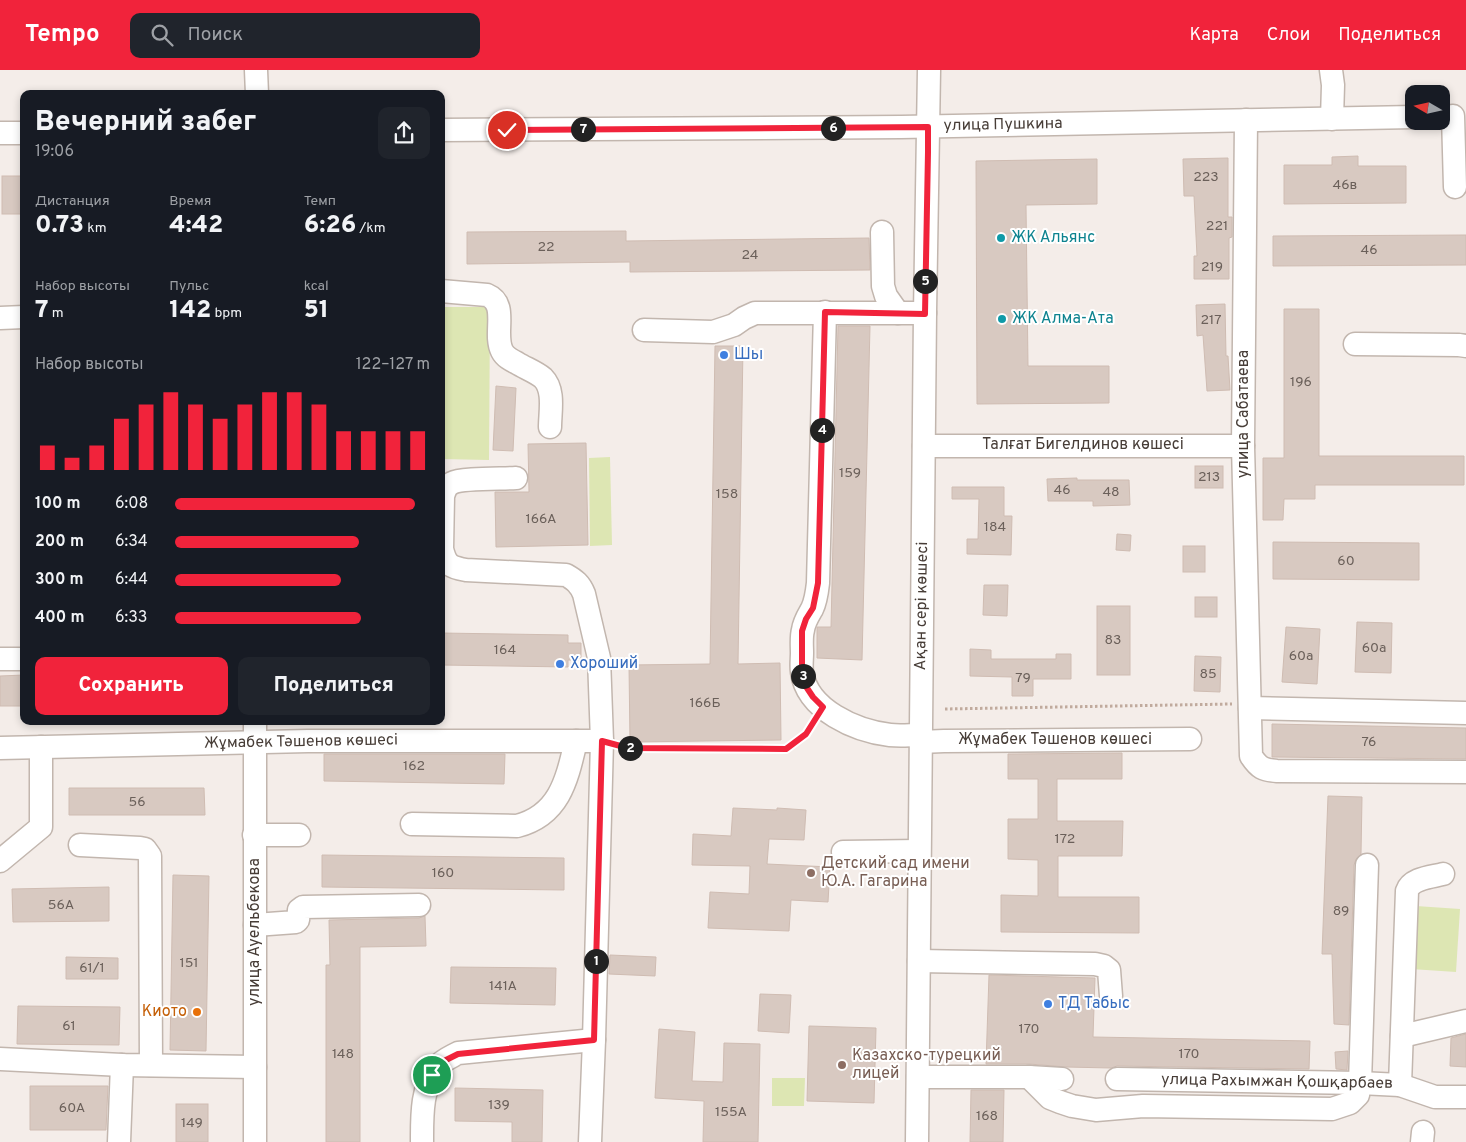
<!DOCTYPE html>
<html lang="ru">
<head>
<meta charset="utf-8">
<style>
	body { margin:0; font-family:Overpass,sans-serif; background:#20242c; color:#f1f3f6; height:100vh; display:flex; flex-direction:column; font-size:19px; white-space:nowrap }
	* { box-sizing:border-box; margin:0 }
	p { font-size:16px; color:#9ea1a6 }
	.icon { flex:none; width:28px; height:28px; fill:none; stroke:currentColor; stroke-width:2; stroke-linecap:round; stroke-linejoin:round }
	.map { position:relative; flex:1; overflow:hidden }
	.drawer { position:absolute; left:20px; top:20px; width:425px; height:635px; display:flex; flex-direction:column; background:#171b24; border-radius:10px; box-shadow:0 2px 8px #0003 }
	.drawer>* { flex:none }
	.needle { width:32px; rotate:279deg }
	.controls { position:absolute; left:1405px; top:15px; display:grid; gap:10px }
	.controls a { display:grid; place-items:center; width:45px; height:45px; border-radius:10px; background:#171b24; box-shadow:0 2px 8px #0003; font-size:25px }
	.pin { position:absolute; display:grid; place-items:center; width:42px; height:42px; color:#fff; margin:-21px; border:2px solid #fff; border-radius:50%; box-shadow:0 1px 5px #0007 }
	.km { position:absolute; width:25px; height:25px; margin:-12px; border-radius:50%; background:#222; color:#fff; font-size:14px; line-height:25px; text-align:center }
	.round { display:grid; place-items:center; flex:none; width:52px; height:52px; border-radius:10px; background:#20242c }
	.headline { display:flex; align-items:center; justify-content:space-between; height:85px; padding:0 15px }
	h1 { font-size:28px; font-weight:800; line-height:38px }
	.stats { display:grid; grid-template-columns:repeat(3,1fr); gap:8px; height:85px; padding:5px 15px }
	.stats div { display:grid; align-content:center }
	.stats b { font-size:25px; font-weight:800 }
	.stats small { font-size:14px; font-weight:400 }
	.stats p { font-size:14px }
	.chart { height:140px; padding:10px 15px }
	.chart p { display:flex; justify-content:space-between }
	.chart svg { width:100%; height:90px; margin-top:5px; stroke:#f1233b; stroke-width:6 }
	.button { display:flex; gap:10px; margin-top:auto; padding:10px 15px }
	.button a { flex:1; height:58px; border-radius:10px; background:#f1233b; color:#fff; font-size:20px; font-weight:800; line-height:58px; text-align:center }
	.button a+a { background:#20242c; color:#f1f3f6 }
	ul { padding:0 15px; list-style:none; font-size:16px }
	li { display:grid; grid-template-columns:80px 60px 1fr; align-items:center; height:38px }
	li i { height:12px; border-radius:6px; background:#f1233b }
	header { display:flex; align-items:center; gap:30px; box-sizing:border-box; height:70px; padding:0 25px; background:#f1233b; color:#fff }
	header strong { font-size:24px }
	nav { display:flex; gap:28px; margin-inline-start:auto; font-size:18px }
	.search { width:350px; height:45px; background:#20242c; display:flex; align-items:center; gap:12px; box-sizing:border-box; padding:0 18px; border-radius:10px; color:#9ea1a6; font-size:19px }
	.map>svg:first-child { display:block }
	.green { fill:#dde6b3 }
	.building { fill:#d8c9c1; stroke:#cfbcb2 }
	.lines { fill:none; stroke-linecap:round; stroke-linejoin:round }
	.minor-casing { stroke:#c2b6ae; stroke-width:25 }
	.path { stroke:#c0aa9d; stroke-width:3; stroke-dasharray:2.5 2.5; stroke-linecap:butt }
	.minor { stroke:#fff; stroke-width:22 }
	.route-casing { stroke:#fff; stroke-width:10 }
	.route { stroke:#f1233b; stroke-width:6 }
	.culture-dot { fill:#0f9aa8; stroke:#fff; stroke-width:2 }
	.shop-dot { fill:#3f7fe0; stroke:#fff; stroke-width:2 }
	.education-dot { fill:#8d6e63; stroke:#fff; stroke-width:2 }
	.food-dot { fill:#e8710a; stroke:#fff; stroke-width:2 }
	.labels { text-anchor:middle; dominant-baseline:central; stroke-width:4; stroke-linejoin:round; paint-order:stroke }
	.number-label { font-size:14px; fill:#6b605a }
	.street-label { font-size:16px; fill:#473d37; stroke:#fff }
	.culture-label { font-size:16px; fill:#0d838f; stroke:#fff; text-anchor:start }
	.shop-label { font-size:16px; fill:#366cbe; stroke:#fff; text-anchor:start }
	.education-label { font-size:16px; fill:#785e54; stroke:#fff; text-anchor:start }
	.food-label { font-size:16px; fill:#c56008; stroke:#fff; text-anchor:end }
</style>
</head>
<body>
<header>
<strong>Tempo</strong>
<div class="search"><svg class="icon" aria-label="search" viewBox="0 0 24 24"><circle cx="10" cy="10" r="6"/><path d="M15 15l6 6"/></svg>Поиск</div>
<nav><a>Карта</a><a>Слои</a><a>Поделиться</a></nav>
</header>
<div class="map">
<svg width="1466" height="1072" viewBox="0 0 1466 1072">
	<rect width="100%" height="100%" fill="#f4ede9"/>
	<!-- green -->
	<g class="green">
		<polygon points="441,237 490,237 489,390 441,389"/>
		<polygon points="610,387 612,475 590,476 589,388"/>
		<polygon points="1416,836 1460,839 1456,902 1411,899"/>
		<polygon points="772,1008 805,1008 804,1036 772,1036"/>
	</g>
	<!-- building -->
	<g class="building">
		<polygon points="1358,86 1358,96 1406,96 1406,133 1284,134 1284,95 1332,95 1332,87"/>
		<polygon points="1228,88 1228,147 1232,147 1232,167 1229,168 1229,209 1194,209 1194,186 1197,186 1194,126 1184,126 1183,89"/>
		<polygon points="1097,89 1097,134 1026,135 1028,296 1109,296 1109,333 977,334 976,91"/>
		<rect x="2" y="106" width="22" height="38"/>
		<polygon points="626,161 626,171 869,168 870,200 630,202 630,192 467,194 467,162"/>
		<polygon points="1466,165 1466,195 1273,196 1273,166"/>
		<polygon points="1225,234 1226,286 1228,286 1230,320 1207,321 1203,265 1197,266 1196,235"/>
		<polygon points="1284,239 1319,239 1319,386 1464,386 1464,415 1315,415 1315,429 1284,429 1283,450 1263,450 1263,388 1284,388"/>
		<polygon points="838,256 870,256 862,590 817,588 817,557 831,557"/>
		<polygon points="715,276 743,276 738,594 780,593 781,670 630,672 629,595 710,594"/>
		<polygon points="496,316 516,318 513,381 493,380"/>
		<polygon points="586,373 588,475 496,477 495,422 529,422 528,374"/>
		<rect x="1195" y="396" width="28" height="22"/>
		<polygon points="1077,408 1077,410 1129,410 1130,435 1093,436 1093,431 1048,431 1047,409"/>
		<polygon points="952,417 1004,417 1004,446 1012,446 1011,485 967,484 967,469 978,469 979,429 952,429"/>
		<polygon points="1117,464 1131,465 1130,481 1116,480"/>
		<polygon points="1273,472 1419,473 1419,510 1273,509"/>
		<rect x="1183" y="476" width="22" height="26"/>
		<polygon points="984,515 1008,515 1007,546 983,545"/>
		<rect x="1195" y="527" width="22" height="20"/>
		<rect x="1097" y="536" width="33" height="69"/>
		<polygon points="1357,552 1392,553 1391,603 1355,602"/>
		<polygon points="1286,557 1320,559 1317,614 1282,612"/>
		<polygon points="441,563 568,565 568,573 581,573 581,590 568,590 568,597 441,595"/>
		<polygon points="970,579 991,580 991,589 1056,589 1056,584 1071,584 1071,609 1033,609 1033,626 1012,626 1012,607 970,606"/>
		<polygon points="1195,586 1221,587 1220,622 1194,621"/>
		<polygon points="24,605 24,636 0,636 0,606"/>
		<polygon points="1272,654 1466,658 1466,689 1272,687"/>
		<polygon points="1122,683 1122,709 1057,709 1057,751 1123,751 1122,786 1058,786 1058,827 1139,827 1139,863 1001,862 1001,825 1038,826 1038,790 1008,789 1008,749 1038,749 1038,709 1008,709 1008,684"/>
		<polygon points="324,684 505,684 504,714 324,711"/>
		<polygon points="69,718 204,718 205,745 69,745"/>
		<polygon points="1328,726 1362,727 1361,784 1356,789 1354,795 1349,955 1334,954 1332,884 1322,884"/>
		<polygon points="733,738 777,740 777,738 806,740 804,770 769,769 767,794 830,797 828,832 791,830 789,861 708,858 710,822 749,824 750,796 692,795 693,764 731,766"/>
		<polygon points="322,785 564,788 564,820 322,817"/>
		<polygon points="173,805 209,806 206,981 170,980"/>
		<polygon points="109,817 109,851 13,852 12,819"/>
		<polygon points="425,846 426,876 360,877 360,1072 326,1072 326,895 330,895 329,850 419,848"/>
		<polygon points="610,885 656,887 655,906 609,904"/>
		<polygon points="66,887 118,888 118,909 66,909"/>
		<polygon points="451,897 556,898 555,935 450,933"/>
		<polygon points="989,905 1095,908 1093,967 1310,971 1309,999 1117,996 1111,998 1066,997 1029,994 986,994"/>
		<polygon points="760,924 791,925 789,963 758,961"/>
		<polygon points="18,936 120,937 119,975 17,974"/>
		<polygon points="809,956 876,958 874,1033 807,1031"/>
		<polygon points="659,959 695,962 692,1011 723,1012 724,973 760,974 758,1072 703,1072 704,1031 655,1028"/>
		<polygon points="1466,964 1466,997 1450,996 1451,968"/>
		<polygon points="1348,981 1347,1000 1336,999 1335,982"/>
		<polygon points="30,1016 108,1016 106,1060 30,1060"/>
		<polygon points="455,1018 543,1020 542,1072 512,1072 512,1052 455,1051"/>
		<polygon points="971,1020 1004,1020 1003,1072 970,1072"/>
		<rect x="176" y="1034" width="32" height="38"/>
	</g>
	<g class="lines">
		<defs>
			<g id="minor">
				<polyline points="256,0 257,24"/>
				<polyline points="1331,0 1333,15 1332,49"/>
				<polyline points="1453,46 1455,117"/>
				<path d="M1246,50L1243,376L1251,686C1259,698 1263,700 1277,701L1466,702"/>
				<polyline points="441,60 901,57 1414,47"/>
				<polyline points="0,63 24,63"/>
				<polyline points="882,162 883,216 886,226 898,243"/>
				<path d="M441,221L487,225C509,234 493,263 502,281C505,287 511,290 517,293C525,298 536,302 543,308C555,320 550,342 550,357"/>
				<path d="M825,242L818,513C817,522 816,531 812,539C808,546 804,552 803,560C801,567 802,576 802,583C802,589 801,596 802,602C807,640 856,661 890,665C900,666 910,665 920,665"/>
				<polyline points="0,248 24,247"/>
				<polyline points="644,260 713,262 734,255 744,248 755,243 925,243"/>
				<polyline points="1355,274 1459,275 1466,276"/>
				<polyline points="924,376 1243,376"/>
				<path d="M516,408C503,409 461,408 452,413C446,416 445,420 443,426L442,479C446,495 450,497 466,500L566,505C575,510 580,514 584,524L599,588L602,671L594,970L590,1072"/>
				<polyline points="0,589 24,589"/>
				<polyline points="1250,638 1466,643"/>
				<polyline points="255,651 255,1072"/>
				<polyline points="920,672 944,671 1190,669"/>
				<polyline points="0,678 308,671 602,671"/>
				<path d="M412,754L517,756C560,745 567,709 576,671"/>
				<polyline points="254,765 299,765"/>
				<polyline points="80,775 140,778 145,779 150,786 151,995"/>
				<polyline points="843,782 919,781"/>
				<polyline points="0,791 41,757 41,677"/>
				<polyline points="255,855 296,852 298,850 299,840 303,837 419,835"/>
				<polyline points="919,891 1095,894 1104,896 1109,900 1111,926"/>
				<polyline points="1402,966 1466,951"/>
				<polyline points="0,989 122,995 255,997"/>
				<polyline points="918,1007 1029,1007 1062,1009"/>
				<polyline points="1029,1007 1050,1028 1060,1032 1072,1036 1096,1040 1143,1036 1332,1039 1350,1033 1358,1025 1360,1013 1367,795"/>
				<polyline points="1117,1009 1360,1013 1400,1015 1435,1027 1466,1027"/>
				<path d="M1400,1015L1407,821C1411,808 1432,807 1443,804"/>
				<polyline points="119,1072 122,995"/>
				<path d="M422,1072C422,1048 421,1016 438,996C443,990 451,987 458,983L594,970"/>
				<polyline points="917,1072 925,243 929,0"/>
				<polyline points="1422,1072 1423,1062"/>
			</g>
		</defs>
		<!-- minor casing -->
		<use href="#minor" class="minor-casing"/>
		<!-- path -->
		<g class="path">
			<polyline points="945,639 1232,634"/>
			<polyline points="619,676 628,678 786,679 805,664 814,652"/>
		</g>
		<!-- minor -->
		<use href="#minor" class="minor"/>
	</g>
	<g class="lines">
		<defs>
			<polyline id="route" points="432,1005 442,992 458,984 594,970 602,671 628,678 786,679 806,664 823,637 813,627 807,618 802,602 802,561 806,549 813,538 818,513 825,242 925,244 928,82 928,57 507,60"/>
		</defs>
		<!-- route casing -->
		<use href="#route" class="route-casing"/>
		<!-- route -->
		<use href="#route" class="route"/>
	</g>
	<!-- markers -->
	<g class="culture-dot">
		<circle cx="1001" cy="168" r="5"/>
		<circle cx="1002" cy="249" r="5"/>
	</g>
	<g class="shop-dot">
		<circle cx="724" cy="285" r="5"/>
		<circle cx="560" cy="594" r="5"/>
		<circle cx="1048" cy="934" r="5"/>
	</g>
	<g class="education-dot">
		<circle cx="811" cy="803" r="5"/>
		<circle cx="842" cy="995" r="5"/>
	</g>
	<circle class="food-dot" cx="197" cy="942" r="5"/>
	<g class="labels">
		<!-- number labels -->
		<g class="number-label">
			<text x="1206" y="107">223</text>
			<text x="1345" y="115">46в</text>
			<text x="1217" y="156">221</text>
			<text x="546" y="177">22</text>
			<text x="1369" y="180">46</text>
			<text x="750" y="185">24</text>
			<text x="1212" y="197">219</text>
			<text x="1211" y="250">217</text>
			<text x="1301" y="312">196</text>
			<text x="850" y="403">159</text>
			<text x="1209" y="407">213</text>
			<text x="1062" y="420">46</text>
			<text x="1111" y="422">48</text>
			<text x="727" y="424">158</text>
			<text x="541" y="449">166А</text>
			<text x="995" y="457">184</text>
			<text x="1346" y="491">60</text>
			<text x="1113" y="570">83</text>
			<text x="1374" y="578">60а</text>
			<text x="505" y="580">164</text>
			<text x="1301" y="586">60а</text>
			<text x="1208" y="604">85</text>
			<text x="1023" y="608">79</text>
			<text x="705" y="633">166Б</text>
			<text x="1369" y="672">76</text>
			<text x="414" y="696">162</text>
			<text x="137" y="732">56</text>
			<text x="1065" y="769">172</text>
			<text x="443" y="803">160</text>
			<text x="61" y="835">56А</text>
			<text x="1341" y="841">89</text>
			<text x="189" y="893">151</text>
			<text x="92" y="898">61/1</text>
			<text x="503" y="916">141А</text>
			<text x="69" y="956">61</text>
			<text x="1029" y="959">170</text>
			<text x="343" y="984">148</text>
			<text x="1189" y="984">170</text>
			<text x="499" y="1035">139</text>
			<text x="72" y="1038">60А</text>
			<text x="731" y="1042">155А</text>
			<text x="987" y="1046">168</text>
			<text x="192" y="1053">149</text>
		</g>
		<!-- street labels -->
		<g class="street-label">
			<text transform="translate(1003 55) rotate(-1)">улица Пушкина</text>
			<text transform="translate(1244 344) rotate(-90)">улица Сабатаева</text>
			<text x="1083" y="375">Талғат Бигелдинов көшесі</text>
			<text transform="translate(922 536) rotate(-89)">Ақан сері көшесі</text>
			<text x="1055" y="670">Жұмабек Тәшенов көшесі</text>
			<text transform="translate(301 672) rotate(-1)">Жұмабек Тәшенов көшесі</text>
			<text transform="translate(255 862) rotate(-90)">улица Ауельбекова</text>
			<text transform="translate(1277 1012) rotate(1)">улица Рахымжан Қошқарбаев</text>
		</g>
		<!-- culture labels -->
		<g class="culture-label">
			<text x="1011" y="168">ЖК Альянс</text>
			<text x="1012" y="249">ЖК Алма-Ата</text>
		</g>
		<!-- shop labels -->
		<g class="shop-label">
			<text x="734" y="285">Шы</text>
			<text x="570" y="594">Хороший</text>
			<text x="1058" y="934">ТД Табыс</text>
		</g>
		<!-- education labels -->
		<g class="education-label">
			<text x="821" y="794">Детский сад имени<tspan x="821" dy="18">Ю.А. Гагарина</tspan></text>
			<text x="852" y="986">Казахско-турецкий<tspan x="852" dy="18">лицей</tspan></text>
		</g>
		<!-- food labels -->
		<g class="food-label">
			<text x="187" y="942">Киото</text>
		</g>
	</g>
</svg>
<div class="controls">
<a><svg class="needle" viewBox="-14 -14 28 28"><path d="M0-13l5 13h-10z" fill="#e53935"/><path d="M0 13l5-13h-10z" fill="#9ea1a6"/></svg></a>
</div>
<div class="pin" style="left:432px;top:1005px;background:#1e9e55"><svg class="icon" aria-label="arrive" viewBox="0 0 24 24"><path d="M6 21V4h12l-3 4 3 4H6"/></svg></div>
<div class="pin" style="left:507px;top:60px;background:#d93025"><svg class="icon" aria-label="check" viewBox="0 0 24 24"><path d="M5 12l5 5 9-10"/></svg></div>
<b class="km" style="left:596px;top:891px">1</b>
<b class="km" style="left:630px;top:678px">2</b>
<b class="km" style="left:803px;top:606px">3</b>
<b class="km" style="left:822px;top:360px">4</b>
<b class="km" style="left:925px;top:211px">5</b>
<b class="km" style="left:833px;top:58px">6</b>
<b class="km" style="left:583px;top:59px">7</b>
<section class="drawer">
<div class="headline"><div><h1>Вечерний забег</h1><p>19:06</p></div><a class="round"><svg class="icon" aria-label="share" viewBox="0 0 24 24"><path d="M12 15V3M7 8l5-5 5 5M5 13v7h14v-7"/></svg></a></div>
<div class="stats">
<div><p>Дистанция</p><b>0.73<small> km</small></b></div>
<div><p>Время</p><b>4:42</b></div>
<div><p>Темп</p><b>6:26<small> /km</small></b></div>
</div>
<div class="stats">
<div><p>Набор высоты</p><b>7<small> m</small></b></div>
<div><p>Пульс</p><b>142<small> bpm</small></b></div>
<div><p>kcal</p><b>51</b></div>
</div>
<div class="chart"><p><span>Набор высоты</span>122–127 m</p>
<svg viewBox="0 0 160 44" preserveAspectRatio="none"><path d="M5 44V32M15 44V38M25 44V32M35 44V19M45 44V12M55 44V6M65 44V12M75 44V19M85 44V12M95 44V6M105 44V6M115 44V12M125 44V25M135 44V25M145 44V25M155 44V25"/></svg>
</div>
<ul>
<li><b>100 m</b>6:08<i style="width:94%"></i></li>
<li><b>200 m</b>6:34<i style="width:72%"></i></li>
<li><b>300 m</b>6:44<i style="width:65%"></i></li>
<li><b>400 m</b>6:33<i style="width:73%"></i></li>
</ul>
<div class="button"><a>Сохранить</a><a>Поделиться</a></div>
</section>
</div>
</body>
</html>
